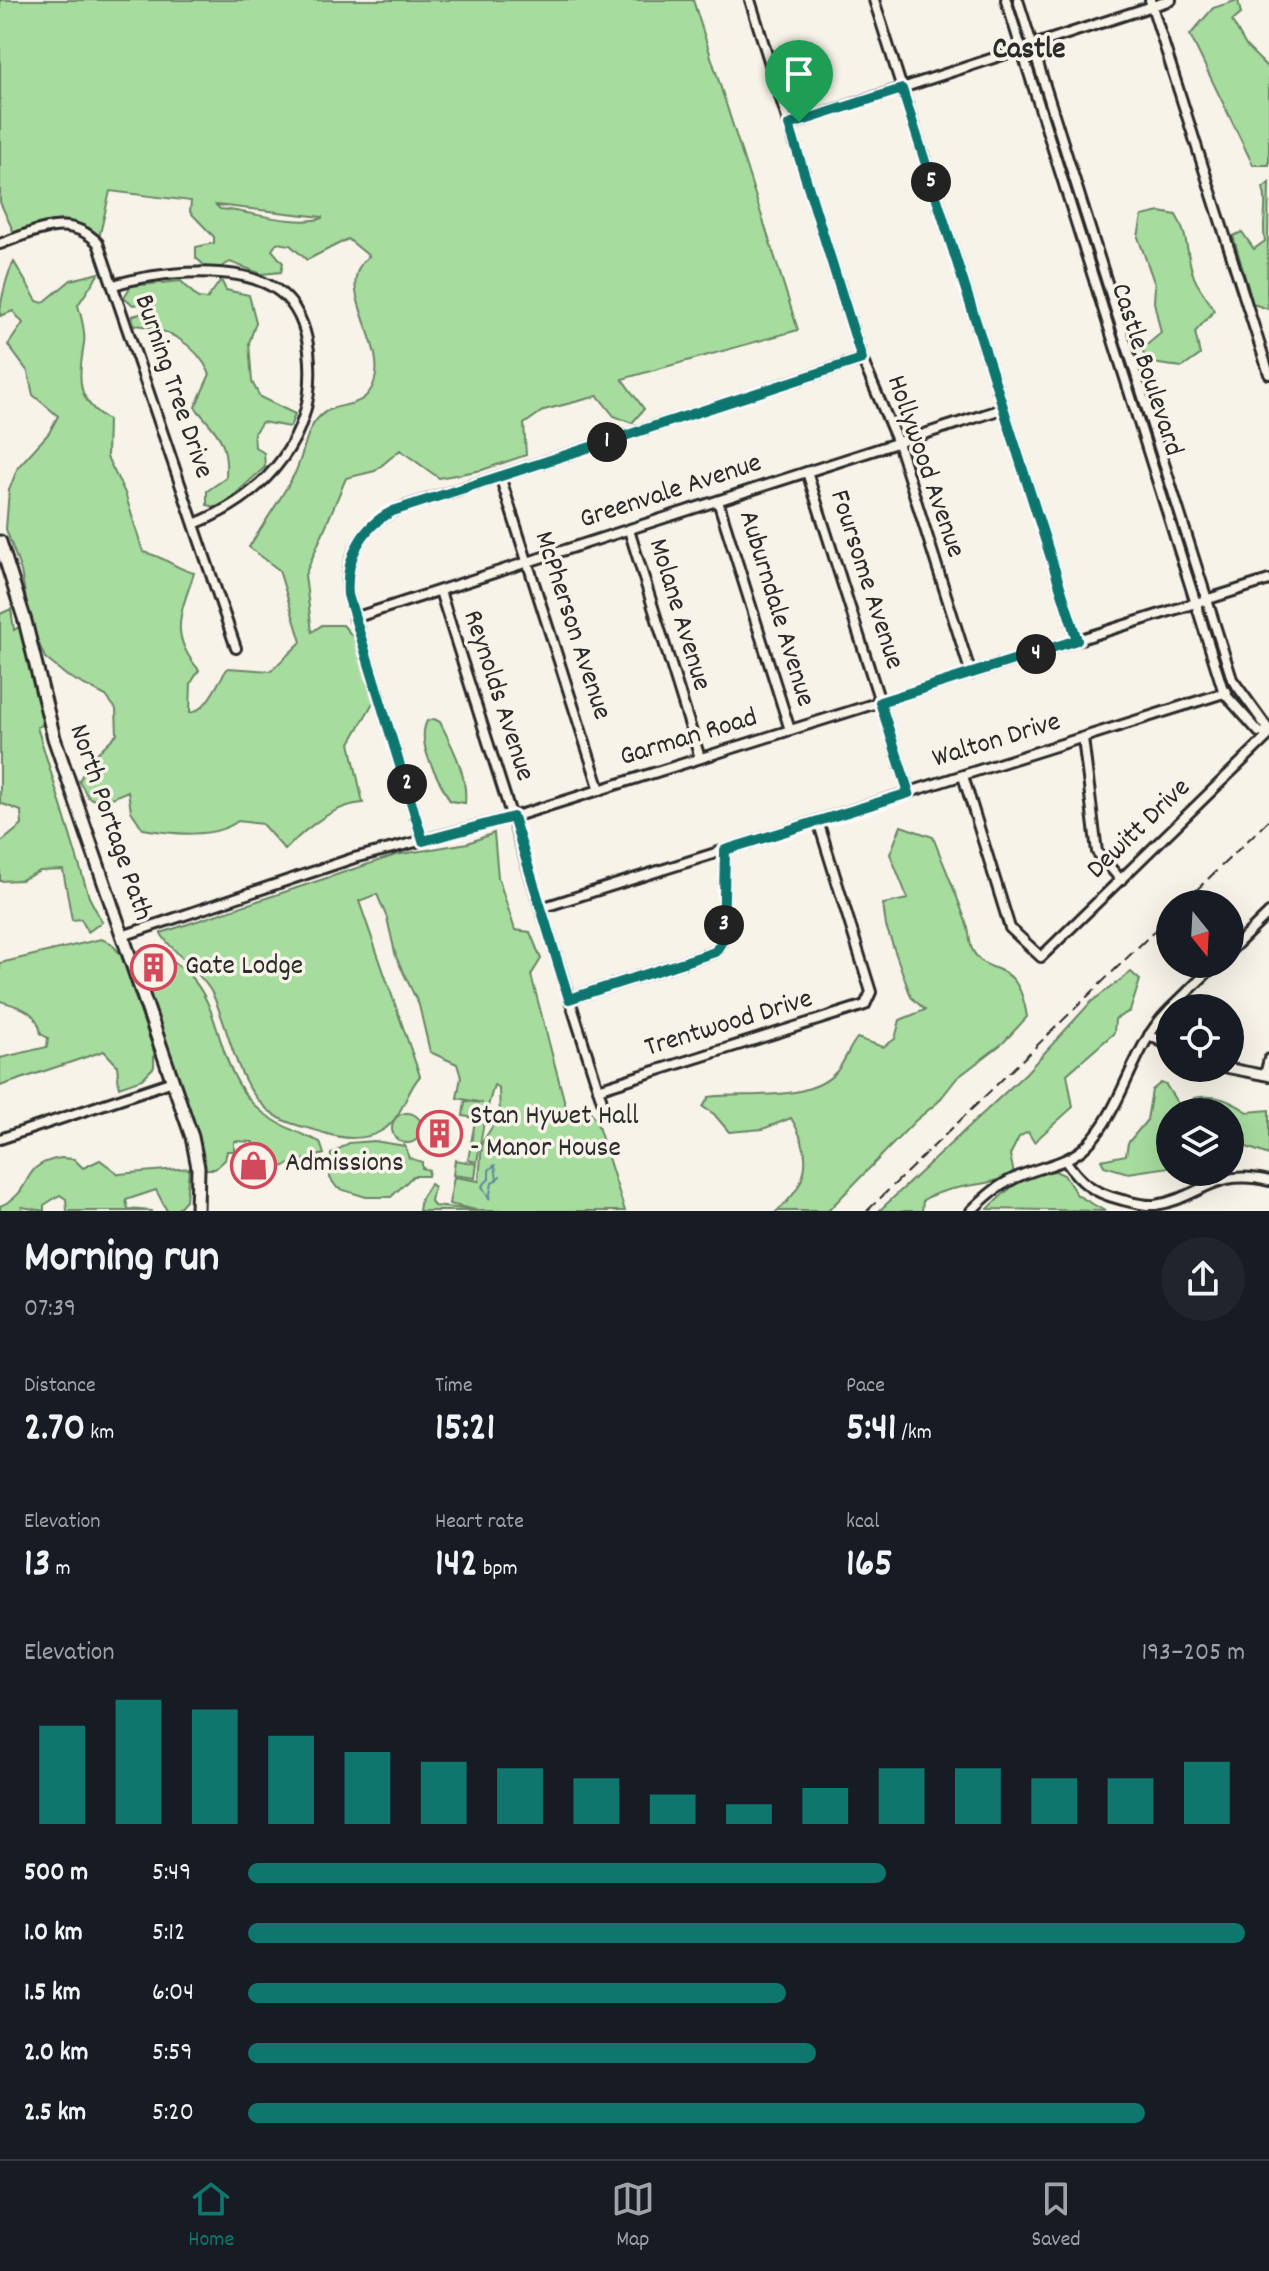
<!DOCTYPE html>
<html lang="en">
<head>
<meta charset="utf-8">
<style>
	body { margin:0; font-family:Dekko,sans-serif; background:#20242c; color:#f1f3f6; height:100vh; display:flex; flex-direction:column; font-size:30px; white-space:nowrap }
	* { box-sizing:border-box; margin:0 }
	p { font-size:26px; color:#9ea1a6 }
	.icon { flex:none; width:44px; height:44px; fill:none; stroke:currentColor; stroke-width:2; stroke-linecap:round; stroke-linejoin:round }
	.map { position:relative; height:1211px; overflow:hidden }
	.side { display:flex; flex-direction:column; background:#171b24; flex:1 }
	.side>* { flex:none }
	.needle { width:52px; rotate:162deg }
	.buttons { position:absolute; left:1156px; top:890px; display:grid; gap:16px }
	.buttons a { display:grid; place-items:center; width:88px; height:88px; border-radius:50%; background:#171b24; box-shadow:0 8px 32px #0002; font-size:40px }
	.pin { position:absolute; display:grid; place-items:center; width:68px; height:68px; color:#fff; margin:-82px -34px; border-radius:50% 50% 50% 0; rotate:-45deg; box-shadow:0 0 8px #0007 }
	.pin .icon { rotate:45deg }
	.km { position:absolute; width:40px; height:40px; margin:-20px; border-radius:50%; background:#222; color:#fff; font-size:22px; line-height:40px; text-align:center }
	.round { display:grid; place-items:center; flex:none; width:84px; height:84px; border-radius:42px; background:#20242c }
	.head { display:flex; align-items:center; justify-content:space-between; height:136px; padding:0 24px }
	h1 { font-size:44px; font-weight:800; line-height:60px }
	.metrics { display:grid; grid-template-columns:repeat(3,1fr); gap:12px; height:136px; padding:8px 24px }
	.metrics div { display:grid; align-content:center }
	.metrics b { font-size:40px; font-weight:800 }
	.metrics small { font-size:22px; font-weight:400 }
	.metrics p { font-size:22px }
	.chart { height:224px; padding:16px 24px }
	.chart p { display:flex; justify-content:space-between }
	.chart svg { width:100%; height:144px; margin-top:8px; stroke:#0f766e; stroke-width:6 }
	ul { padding:0 24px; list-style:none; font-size:26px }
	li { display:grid; grid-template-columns:128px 96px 1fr; align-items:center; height:60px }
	li i { height:20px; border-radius:10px; background:#0f766e }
	.menu { display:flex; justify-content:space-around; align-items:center; height:112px; border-top:2px solid #363941; background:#171b24; font-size:22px; color:#9ea1a6 }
	.menu a { display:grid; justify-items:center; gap:4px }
	.menu .active { color:#0f766e }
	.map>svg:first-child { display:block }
	.green { fill:#a7dc9f; stroke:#698465; stroke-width:2; fill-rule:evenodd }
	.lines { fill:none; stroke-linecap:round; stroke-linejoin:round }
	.stream { stroke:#608a9a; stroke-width:2 }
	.minor-casing { stroke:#2b2b2b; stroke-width:14 }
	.major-casing { stroke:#2b2b2b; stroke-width:17 }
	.minor { stroke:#f7f3e8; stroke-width:8 }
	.major { stroke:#f7f3e8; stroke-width:11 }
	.rail { stroke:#2b2b2b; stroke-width:2; stroke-dasharray:12 6; stroke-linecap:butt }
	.route-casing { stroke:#fff; stroke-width:16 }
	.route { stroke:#0f766e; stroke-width:10 }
	.labels { text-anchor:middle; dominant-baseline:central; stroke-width:7; stroke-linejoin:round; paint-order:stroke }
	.street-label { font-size:28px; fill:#2b2b2b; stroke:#f7f3e8 }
	.poi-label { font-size:28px; fill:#2b2b2b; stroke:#f7f3e8; text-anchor:start }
	.neighbourhood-label { font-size:30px; font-weight:bold; fill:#2b2b2b; stroke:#f7f3e8 }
</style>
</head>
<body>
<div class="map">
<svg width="1269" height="1211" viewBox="0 0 1269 1211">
	<rect width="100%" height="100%" fill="#f7f3e8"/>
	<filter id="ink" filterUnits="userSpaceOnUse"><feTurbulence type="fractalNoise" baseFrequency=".0125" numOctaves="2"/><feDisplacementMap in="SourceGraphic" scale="16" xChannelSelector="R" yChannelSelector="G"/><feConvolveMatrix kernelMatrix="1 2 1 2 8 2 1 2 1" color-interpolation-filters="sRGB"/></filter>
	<g filter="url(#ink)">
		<!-- green -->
		<g class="green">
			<path d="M0,0H693L798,330L622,379L644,409L632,423L614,416L598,396L544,410L524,424L526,455L482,470L439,478L400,450L375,471L346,478L305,575L312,632L322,625H343L355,639L374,701L350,743L363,803C334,805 305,829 285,850L262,824L238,821C214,839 172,834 143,829L131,811L128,791L100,803L88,797L79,781L91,759L117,734L116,709L106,696L67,676L45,658L30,623L21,571L6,529L9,490L18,467L49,433L58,416L33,395L28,372L8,345L23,323L13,311L0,316C0,303 7,273 14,262L37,301L43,303L71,280L99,273L78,305C81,317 86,331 84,343C79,377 74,399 108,420L107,457L125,493L143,552C164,556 174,568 194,573C181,613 168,634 199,670L191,683L190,713C210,708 216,683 228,668L271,671L301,642L279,570L249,547C264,523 281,499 295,473C304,455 305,431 319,417C336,399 363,413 374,383C389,343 330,286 369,256L348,239L307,260L290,245L277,243L272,250L283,263L281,272L262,274L230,262L212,272L196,258V247L214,243V237L190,212L191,201L110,191L99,238C63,210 54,221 14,233L0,202ZM216,205L322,217V218C297,227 248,211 220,209Z"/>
			<polygon points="1238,0 1241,14 1232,21 1246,46 1269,69 1269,165 1253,165 1190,35 1213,8"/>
			<polygon points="1031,54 1082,215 1078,216 1028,56"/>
			<path d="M1269,183L1267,292L1268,309L1253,304L1233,236L1242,232L1254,249L1265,241C1261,223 1269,204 1263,188Z"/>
			<path d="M1160,212L1176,215C1189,236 1186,256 1194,277C1198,288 1209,299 1214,311L1195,332L1200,355L1183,367C1166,364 1148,368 1142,349L1161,333L1154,302L1155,285L1138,237L1142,216Z"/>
			<polygon points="1086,230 1125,353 1124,354 1083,233"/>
			<path d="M221,280L226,290L249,295L256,322L249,343L252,382L260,397L295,414L290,427L262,422L254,433L255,447L264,453L265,467L220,508L207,505V491L226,478C228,439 218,435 195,407L210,374C196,344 167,327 134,325L132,316L155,310L148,303L133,305L124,297L131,286L181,281L198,298L207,299Z"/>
			<polygon points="1127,369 1131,369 1164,484 1161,481"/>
			<polygon points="1167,499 1171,499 1198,586 1194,586"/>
			<polygon points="11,609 14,630 22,625 24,629 45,724 37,727 89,897 102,922 88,932 81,919 72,920 63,870 40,871 21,880 0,881 0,843 22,825 21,811 0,803 0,614"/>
			<polygon points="1209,616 1229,680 1227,683 1204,617"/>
			<path d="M434,719L440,722C452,746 468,775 465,803L450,801C439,779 415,745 427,721Z"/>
			<path d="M901,826L933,837C944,866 957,895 967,925C970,932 969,942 972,949C987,981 1017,952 1027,1017L1003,1043L957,1078L938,1102L915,1121L828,1211H777C809,1184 814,1156 791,1118L763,1129L729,1132L714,1114L703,1107L709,1097C746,1092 810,1103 837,1071C845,1061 849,1048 857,1038L883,1047L895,1039L900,1020L925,1010L911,997L886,926L883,904L908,899L890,854Z"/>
			<path d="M494,833L498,877L515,930L530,932L541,959L531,975L567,1111L586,1105L596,1120L625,1211H419L421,1198L430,1184L434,1187L431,1201L434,1206L476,1210L449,1204L454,1177L479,1181L482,1143L500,1114L499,1088L494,1085L484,1120L463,1116L465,1101L483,1103L457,1098L461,1077L457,1064L430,1052L419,1005L396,957L387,918L377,894L359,901L420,1076C405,1093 403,1117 383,1130C366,1141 342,1139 324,1133C310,1128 296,1126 283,1120C235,1095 233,1036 212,993C202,973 165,945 161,933L396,855L468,843Z"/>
			<path d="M101,939L111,943L121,955L154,1052V1067L142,1079L119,1087L117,1065L104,1051L0,1086V1058L47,1047L48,1038L41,1034C38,1011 21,1007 0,1001V963Z"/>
			<path d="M148,950C227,978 206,1042 247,1097C265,1120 294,1131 320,1142L324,1154L281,1167L254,1150L253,1142L234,1141V1151H227L225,1160L215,1169H204L194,1129L137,959V954Z"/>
			<path d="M1131,972L1140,980L1130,1011L1115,1019L1114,1033L1067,1074L1073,1107L1034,1142L1028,1132L1019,1137L1010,1155L1014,1174C985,1188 953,1183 923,1200L922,1211H879L1026,1073L1091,1002Z"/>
			<path d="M1161,1083L1166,1085L1180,1107H1191L1194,1098C1217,1094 1229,1100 1248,1112L1269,1110V1155L1230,1141V1112H1170V1167L1128,1173L1104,1166L1101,1160L1126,1155L1128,1143L1147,1120L1152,1090Z"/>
			<circle cx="407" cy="1128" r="15"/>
			<polygon points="475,1121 484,1122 477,1162 468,1160"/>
			<polygon points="374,1141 405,1146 409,1158 422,1162 422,1168 429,1170 428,1176 413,1176 391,1197 366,1197 337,1188 330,1178 331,1154 349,1143"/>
			<path d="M61,1158L74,1159L83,1168L100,1160L119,1174L189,1168L186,1200L176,1211H167L156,1190L126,1200L128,1209L152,1211H67L66,1199L60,1195L44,1205V1211L22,1207L21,1211H0V1206C37,1191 16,1165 61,1158Z"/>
			<polygon points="455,1160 477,1164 475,1178 453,1175"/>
			<path d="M1055,1171L1064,1175L1077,1195L1105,1211L988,1209C1007,1189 1026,1173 1055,1171Z"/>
		</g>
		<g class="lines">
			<!-- stream -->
			<polyline class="stream" points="497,1180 495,1165 489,1170 489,1179 482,1186 489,1199 492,1183 500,1176"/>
			<defs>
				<g id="minor">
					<polyline points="750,0 862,359 898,443 971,674"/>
					<polyline points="874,0 1077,640"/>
					<polyline points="1006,0 1224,693 1259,732 1269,734"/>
					<polyline points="1018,0 1232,679 1269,730"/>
					<polyline points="1150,0 1269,374"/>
					<polyline points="789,125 1171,0"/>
					<path d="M0,244C33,232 69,212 98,243L236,648"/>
					<path d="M114,285C157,271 243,263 280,292C298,306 306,329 309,351C319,434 268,495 194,524"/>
					<polyline points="807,472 909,793"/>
					<polyline points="500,476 600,790"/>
					<polyline points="718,501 790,730"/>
					<polyline points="629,530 700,758"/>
					<polyline points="440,591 602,1101"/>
					<polyline points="354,618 1002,409"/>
					<polyline points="1083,738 1097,852 1121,880"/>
					<polyline points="963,776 1010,928 1041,957 1269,735"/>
					<path d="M423,841L348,595C344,554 365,521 404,507L862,359"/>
					<polyline points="541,908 1227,692"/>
					<polyline points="122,936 354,858 513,817 1269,580"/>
					<polyline points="1230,951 1269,913"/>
					<polyline points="569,999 715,952 723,940 725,850"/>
					<polyline points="1171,1008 1216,964"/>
					<polyline points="1149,1035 1170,1046"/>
					<polyline points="1228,1068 1269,1076"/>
					<polyline points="1265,1075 1269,1059"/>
					<polyline points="598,1089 865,1005 871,992 818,821"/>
					<polyline points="0,1139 173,1081"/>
					<path d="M1065,1160C1080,1182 1092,1192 1119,1199C1131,1202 1143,1206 1155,1205C1201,1198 1214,1167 1269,1181"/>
					<path d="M971,1211C984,1198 997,1186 1015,1178C1039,1166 1067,1165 1087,1145C1125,1106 1131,1047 1170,1009"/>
				</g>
				<polyline id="major" points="0,542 25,621 54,738 192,1137 198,1167 197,1211"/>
			</defs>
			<!-- minor casing -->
			<use href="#minor" class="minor-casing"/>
			<!-- major casing -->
			<use href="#major" class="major-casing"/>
			<!-- minor -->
			<use href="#minor" class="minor"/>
			<!-- major -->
			<use href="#major" class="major"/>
			<!-- rail -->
			<g class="rail">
				<polyline points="1182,904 1269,820"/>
				<polyline points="867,1211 1170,916"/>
			</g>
		</g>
	</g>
	<g class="lines" filter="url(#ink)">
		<defs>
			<path id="route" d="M902,89L1077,640L880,702L909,793L725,850L723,940L715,952L569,999L513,817L423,841L348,595C345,559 361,527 393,511L862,359L789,125Z"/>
		</defs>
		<!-- route casing -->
		<use href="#route" class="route-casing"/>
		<!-- route -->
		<use href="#route" class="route"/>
	</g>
	<!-- icons -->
	<defs>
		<symbol id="building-ring" viewBox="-11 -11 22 22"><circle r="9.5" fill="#f7f3e8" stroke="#d1495b" stroke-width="1.5"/><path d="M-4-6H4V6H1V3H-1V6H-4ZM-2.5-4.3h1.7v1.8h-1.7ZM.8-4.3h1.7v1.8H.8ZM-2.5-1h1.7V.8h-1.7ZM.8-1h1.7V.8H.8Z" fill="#d1495b"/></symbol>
		<symbol id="shop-ring" viewBox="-11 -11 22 22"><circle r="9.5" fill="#f7f3e8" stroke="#d1495b" stroke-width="1.5"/><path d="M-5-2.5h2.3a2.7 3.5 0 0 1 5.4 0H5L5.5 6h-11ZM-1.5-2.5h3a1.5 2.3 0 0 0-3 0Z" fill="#d1495b"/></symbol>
	</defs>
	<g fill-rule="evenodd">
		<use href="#building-ring" x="128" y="942" width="51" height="51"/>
		<use href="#building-ring" x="414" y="1108" width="51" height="51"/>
		<use href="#shop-ring" x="228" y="1140" width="51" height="51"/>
	</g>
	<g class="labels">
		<!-- street labels -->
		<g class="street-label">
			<text transform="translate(1145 370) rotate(72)">Castle Boulevard</text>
			<text transform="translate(172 387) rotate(71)">Burning Tree Drive</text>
			<text transform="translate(924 467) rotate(71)">Hollywood Avenue</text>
			<text transform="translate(671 493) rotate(-18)">Greenvale Avenue</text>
			<text transform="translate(865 580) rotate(72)">Foursome Avenue</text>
			<text transform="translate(775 609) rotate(73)">Auburndale Avenue</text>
			<text transform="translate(678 615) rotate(73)">Molane Avenue</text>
			<text transform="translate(571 626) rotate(72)">McPherson Avenue</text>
			<text transform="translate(497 696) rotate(72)">Reynolds Avenue</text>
			<text transform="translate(689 739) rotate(-17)">Garman Road</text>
			<text transform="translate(997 742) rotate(-17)">Walton Drive</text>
			<text transform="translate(109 823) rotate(71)">North Portage Path</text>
			<text transform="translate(1140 830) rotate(-44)">Dewitt Drive</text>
			<text transform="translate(729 1025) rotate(-17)">Trentwood Drive</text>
		</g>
		<!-- poi labels -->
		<g class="poi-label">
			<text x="185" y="968">Gate Lodge</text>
			<text x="470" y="1118">Stan Hywet Hall<tspan x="470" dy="32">- Manor House</tspan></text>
			<text x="285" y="1165">Admissions</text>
		</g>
		<!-- neighbourhood labels -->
		<g class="neighbourhood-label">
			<text x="1029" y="51">Castle</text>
		</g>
	</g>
</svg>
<div class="buttons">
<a><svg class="needle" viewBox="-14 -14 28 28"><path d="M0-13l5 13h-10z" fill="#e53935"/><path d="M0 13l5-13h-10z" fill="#9ea1a6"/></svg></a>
<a><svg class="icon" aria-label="locate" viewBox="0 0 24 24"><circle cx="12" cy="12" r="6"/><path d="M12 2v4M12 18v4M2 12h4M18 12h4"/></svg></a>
<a><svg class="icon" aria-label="layers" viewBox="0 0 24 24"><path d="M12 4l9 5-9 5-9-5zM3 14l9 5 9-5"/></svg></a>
</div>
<div class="pin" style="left:799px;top:122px;background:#1e9e55"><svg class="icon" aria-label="arrive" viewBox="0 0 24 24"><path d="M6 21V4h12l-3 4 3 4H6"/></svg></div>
<b class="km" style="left:607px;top:442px">1</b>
<b class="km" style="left:407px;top:784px">2</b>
<b class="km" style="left:724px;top:925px">3</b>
<b class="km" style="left:1036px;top:654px">4</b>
<b class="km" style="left:931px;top:182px">5</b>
</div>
<section class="side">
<div class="head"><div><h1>Morning run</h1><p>07:39</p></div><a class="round"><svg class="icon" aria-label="share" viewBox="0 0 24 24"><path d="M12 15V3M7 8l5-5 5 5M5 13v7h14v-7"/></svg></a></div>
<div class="metrics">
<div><p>Distance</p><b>2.70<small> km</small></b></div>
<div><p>Time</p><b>15:21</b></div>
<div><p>Pace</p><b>5:41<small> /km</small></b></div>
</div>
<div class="metrics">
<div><p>Elevation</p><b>13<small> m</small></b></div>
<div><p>Heart rate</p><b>142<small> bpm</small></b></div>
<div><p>kcal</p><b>165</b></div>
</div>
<div class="chart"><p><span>Elevation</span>193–205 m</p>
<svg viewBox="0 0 160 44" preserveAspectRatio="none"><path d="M5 44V14M15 44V6M25 44V9M35 44V17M45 44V22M55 44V25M65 44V27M75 44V30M85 44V35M95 44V38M105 44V33M115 44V27M125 44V27M135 44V30M145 44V30M155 44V25"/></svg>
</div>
<ul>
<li><b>500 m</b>5:49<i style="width:64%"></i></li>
<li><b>1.0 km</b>5:12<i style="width:100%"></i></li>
<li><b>1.5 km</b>6:04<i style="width:54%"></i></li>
<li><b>2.0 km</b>5:59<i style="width:57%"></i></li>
<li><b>2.5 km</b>5:20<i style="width:90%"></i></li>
</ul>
</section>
<nav class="menu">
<a class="active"><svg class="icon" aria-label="home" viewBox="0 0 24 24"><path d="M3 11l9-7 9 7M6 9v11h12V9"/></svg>Home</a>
<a><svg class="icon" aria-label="map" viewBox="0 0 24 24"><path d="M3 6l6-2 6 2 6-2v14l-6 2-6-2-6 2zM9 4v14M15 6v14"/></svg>Map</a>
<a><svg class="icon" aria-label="saved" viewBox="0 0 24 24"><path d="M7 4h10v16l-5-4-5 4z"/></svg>Saved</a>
</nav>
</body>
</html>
